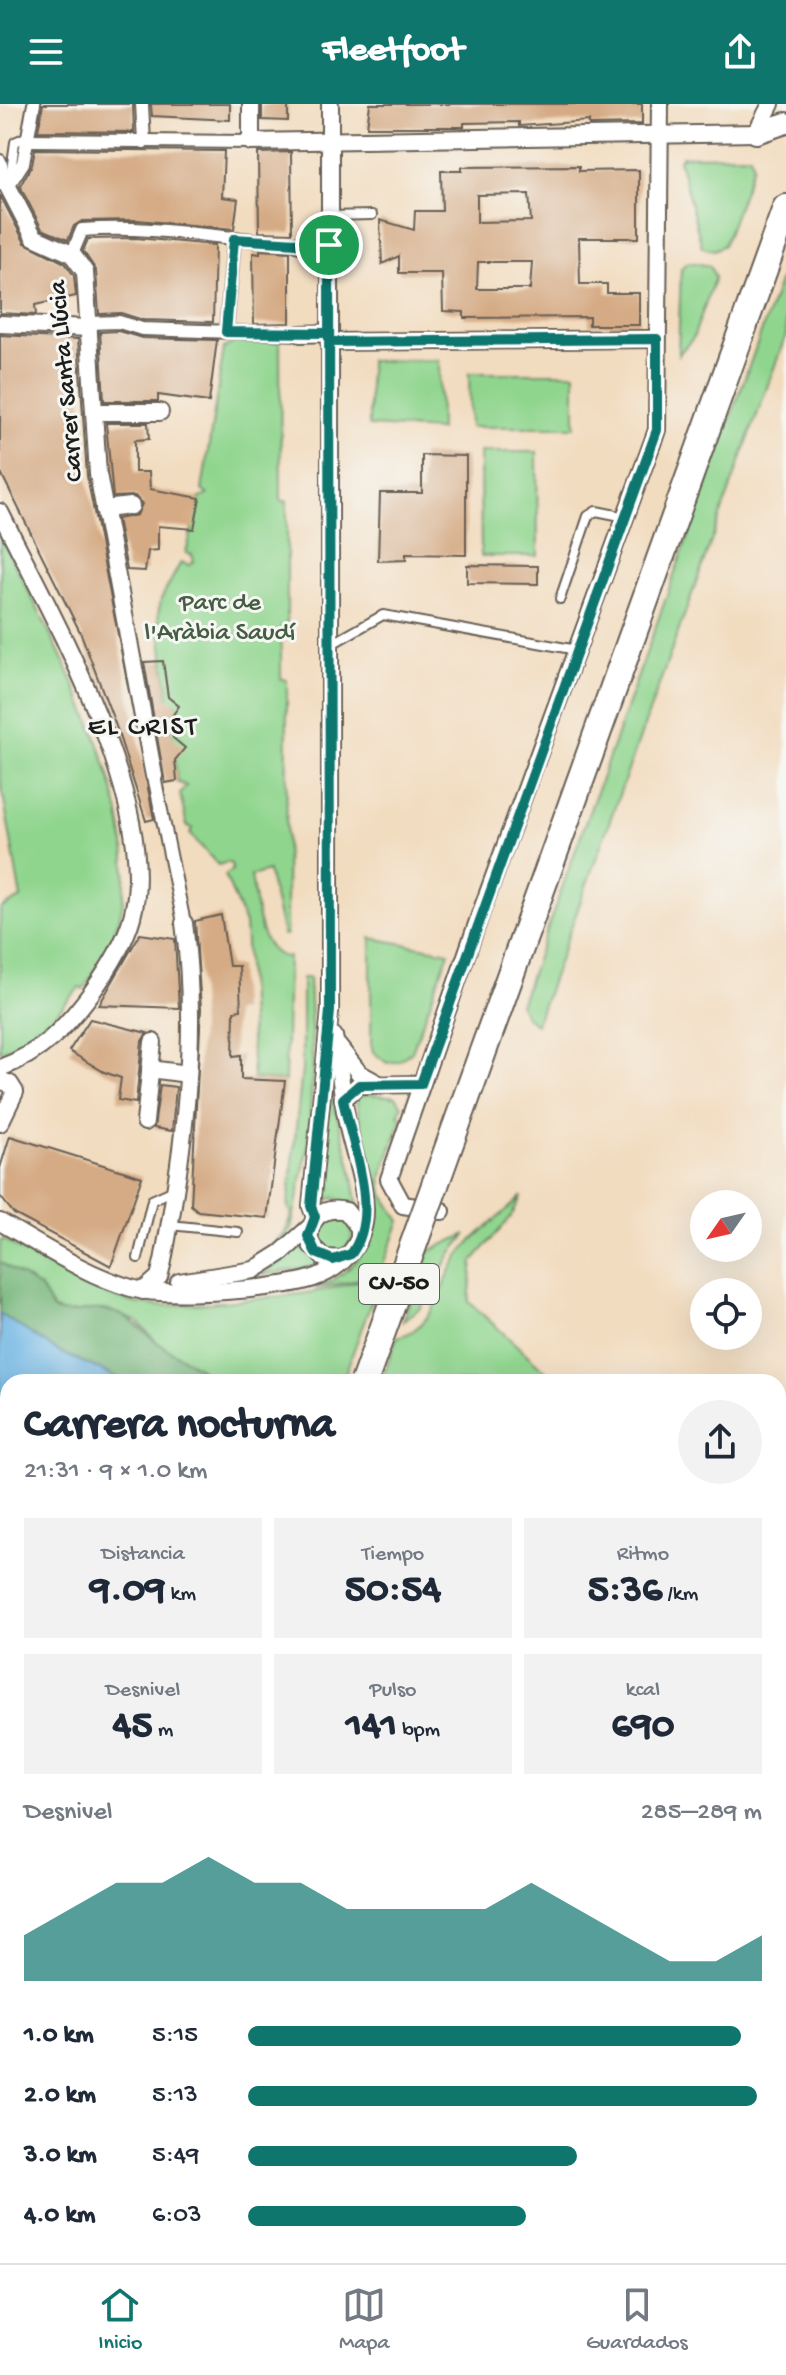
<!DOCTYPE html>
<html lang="es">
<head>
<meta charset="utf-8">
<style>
	body { margin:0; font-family:"Gochi Hand",sans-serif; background:#f2f2f3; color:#1f2937; height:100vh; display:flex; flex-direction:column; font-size:30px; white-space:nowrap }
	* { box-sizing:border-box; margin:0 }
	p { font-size:26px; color:#747a83 }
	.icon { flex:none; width:44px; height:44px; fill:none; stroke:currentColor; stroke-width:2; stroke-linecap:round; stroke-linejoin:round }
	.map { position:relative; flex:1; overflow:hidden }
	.drawer { position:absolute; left:0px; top:1270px; width:786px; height:890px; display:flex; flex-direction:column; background:#fff; border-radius:24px 24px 0 0; box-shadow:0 8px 32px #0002 }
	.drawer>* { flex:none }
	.needle { width:52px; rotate:236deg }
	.controls { position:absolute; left:690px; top:1086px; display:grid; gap:16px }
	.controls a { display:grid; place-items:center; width:72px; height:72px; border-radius:50%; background:#fff; box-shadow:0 8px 32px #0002; font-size:40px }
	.pin { position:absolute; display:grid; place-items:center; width:68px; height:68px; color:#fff; margin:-34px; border:4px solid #fff; border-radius:50%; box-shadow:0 2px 8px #0007 }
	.round { display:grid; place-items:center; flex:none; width:84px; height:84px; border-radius:42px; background:#f2f2f3 }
	.head { display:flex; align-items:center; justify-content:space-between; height:136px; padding:0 24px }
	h1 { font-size:44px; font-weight:700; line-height:60px }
	.figures { display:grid; grid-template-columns:repeat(3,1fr); gap:12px; height:136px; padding:8px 24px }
	.figures div { display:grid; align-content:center; border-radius:0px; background:#f2f2f3; text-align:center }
	.figures b { font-size:40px; font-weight:700 }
	.figures small { font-size:22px; font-weight:400 }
	.figures p { font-size:22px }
	.chart { height:224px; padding:16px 24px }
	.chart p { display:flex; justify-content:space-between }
	.chart svg { width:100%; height:144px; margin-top:8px; fill:#0f766e; opacity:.7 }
	ul { padding:0 24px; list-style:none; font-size:26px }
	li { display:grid; grid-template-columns:128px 96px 1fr; align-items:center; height:60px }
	li i { height:20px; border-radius:10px; background:#0f766e }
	header { display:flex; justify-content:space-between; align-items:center; height:104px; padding:0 24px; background:#0f766e; color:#fff; font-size:36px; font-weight:700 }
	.menu { display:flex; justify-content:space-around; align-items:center; height:112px; border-top:2px solid #e0e1e3; background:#fff; font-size:22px; color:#747a83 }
	.menu a { display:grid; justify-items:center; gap:4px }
	.menu .selected { color:#0f766e }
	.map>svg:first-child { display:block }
	.green { fill:#90d58e; stroke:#567855; stroke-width:2 }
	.forest { fill:#74b679; stroke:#48694a; stroke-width:2 }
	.water { fill:#6bb4e3; stroke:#446880; stroke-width:2 }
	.building { fill:#d5ab85; fill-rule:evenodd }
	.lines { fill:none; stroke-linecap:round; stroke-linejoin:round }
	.service-casing { stroke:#675f55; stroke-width:12 }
	.pedestrian-casing { stroke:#675f55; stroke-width:16 }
	.minor-casing { stroke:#675f55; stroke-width:20 }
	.tertiary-casing { stroke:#675f55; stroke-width:24 }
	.secondary-casing { stroke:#675f55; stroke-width:26 }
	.primary-casing { stroke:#675f55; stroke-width:30 }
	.service { stroke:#fff; stroke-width:8 }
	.pedestrian { stroke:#fff; stroke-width:12 }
	.minor { stroke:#fff; stroke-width:16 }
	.tertiary { stroke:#fff; stroke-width:20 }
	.secondary { stroke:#fff; stroke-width:22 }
	.primary { stroke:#fff; stroke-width:26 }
	.rail { stroke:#1c1c1c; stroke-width:5 }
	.primary-bridge-casing { stroke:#675f55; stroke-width:30; stroke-linecap:butt }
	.primary-bridge { stroke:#fff; stroke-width:26 }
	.route-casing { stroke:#fff; stroke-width:16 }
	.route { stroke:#0f766e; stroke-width:10 }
	.labels { text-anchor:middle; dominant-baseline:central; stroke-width:6; stroke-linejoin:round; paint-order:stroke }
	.shield { fill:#f6f6f2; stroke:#5d5d5c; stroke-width:2 }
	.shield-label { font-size:24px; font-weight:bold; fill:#1c1c1c }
	.street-label { font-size:26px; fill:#1c1c1c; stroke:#f6f6f2 }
	.park-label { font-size:26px; fill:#455d44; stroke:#f6f6f2 }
	.neighbourhood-label { font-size:28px; letter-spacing:2px; fill:#1c1c1c; stroke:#f6f6f2 }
</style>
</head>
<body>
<header><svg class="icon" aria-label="menu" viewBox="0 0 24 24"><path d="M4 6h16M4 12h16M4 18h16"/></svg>Fleetfoot<svg class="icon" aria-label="share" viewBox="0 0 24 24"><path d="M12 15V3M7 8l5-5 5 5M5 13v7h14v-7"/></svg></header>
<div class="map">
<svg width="786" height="2159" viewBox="0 0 786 2159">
	<rect width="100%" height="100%" fill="#f6f6f2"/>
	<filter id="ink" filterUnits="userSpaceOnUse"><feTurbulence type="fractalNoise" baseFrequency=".0125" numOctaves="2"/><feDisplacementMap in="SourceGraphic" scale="16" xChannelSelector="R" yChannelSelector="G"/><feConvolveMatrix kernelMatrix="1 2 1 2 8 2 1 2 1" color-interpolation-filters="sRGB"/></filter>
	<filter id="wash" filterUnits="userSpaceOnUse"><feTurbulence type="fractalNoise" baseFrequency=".006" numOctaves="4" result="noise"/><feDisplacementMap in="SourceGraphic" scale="32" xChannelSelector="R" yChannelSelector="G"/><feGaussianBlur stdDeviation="1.8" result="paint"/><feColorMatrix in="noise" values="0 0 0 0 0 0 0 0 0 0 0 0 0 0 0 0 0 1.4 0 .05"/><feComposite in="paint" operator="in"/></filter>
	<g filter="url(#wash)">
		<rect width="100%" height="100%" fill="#f2dcbf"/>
		<!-- green -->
		<g class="green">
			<polygon points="750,51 753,61 724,141 714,146 702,143 679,56 682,52"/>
			<polygon points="689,158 710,162 715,173 693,234 678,251 681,164"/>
			<polygon points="786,159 786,231 536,920 526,913 520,901"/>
			<path d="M229,233L280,236L281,397H287V521L281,522V575L287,576V585L286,831H283L268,767L251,772C256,796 257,852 288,853L285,977L253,975L245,820L225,771L232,766V761L228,758L218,761L190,730L193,724L187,722L180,690L186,682L177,678L175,652L183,644L173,638L170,611H175L179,604L175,599H169L158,510L161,495L181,458L189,461L194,457L192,451L186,449L200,394L208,391L202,386L224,244L233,239Z"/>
			<polygon points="439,256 440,326 369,322 369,257"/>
			<polygon points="469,269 575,269 575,323 470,323"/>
			<polygon points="480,348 537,348 538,452 481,452"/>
			<path d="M0,432C49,528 142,689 123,798C117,831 101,858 83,886L79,884L45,922L0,948V805L21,794L0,673Z"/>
			<polygon points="371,834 449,848 412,947 399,957 387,959 373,948 371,940"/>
			<polygon points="302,874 309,874 313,963 308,1043 291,1125 280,1140 264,1152 264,1147 284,1131 292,1110 288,1103 302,966"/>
			<polygon points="330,986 351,1062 358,1104 336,1094 318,1096"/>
			<path d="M367,990L396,993L402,1002L398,1011L402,1013L381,1074L383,1090L400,1117L381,1166L353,1177L315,1184C404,1149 373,1073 357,1003L358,993Z"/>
			<path d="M522,1092L511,1113L473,1157L469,1198L557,1278H381L397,1233C436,1225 439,1180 459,1152C474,1130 503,1112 522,1092Z"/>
			<circle cx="334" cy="1130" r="18"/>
			<polygon points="467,1130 452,1148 420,1204 403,1217 427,1148"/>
			<path d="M4,1135C33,1156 107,1195 141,1200C167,1204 194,1200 220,1198C276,1193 329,1190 382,1169L342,1278H212L200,1264L159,1240L137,1217L105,1206L69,1210L53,1206L40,1184L0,1158V1138Z"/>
			<polygon points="300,1141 320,1159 318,1162 262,1171"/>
			<polygon points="8,1481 8,1609 0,1611 0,1555"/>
		</g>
		<!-- forest -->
		<path class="forest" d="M0,1158L40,1184L53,1206C71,1213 85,1204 103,1206C133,1210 140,1227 161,1241C179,1254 198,1258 212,1278H127L58,1247L0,1210Z"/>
		<!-- water -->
		<polygon class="water" points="0,1210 58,1247 127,1278 8,1278 8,1292 0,1291"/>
		<g id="blocks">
			<!-- building -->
			<g class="building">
				<polygon points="43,0 133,0 134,28 38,27"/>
				<polygon points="151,0 230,0 230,16 152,12"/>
				<polygon points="262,0 288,0 288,17 262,16"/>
				<polygon points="370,0 642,0 642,20 589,21 589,17 519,22 519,18 464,19 464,23 367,23"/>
				<polygon points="35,45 224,47 222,93 238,95 234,125 137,116 82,117 74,122 68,136 42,125 20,82 32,61"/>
				<polygon points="291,48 292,129 259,128 258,49"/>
				<path d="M579,62V67L639,66V134H579L580,180H607V189H639V221H589V213L464,214V208L443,207L442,169H399V152L382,160L380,116L414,126L415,107H442L441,67H462V63ZM529,90L531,117L477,118V91ZM478,158H532L530,185H477Z"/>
				<polygon points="0,91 25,139 65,159 74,172 76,192 35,201 36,211 0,209"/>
				<polygon points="136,134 215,141 213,218 143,216 121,209 99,210 96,166 83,147 88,135"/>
				<polygon points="260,146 290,148 290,219 254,220 253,149 260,150"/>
				<polygon points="118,227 142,234 217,236 209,298 158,291 158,297 104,297 100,228"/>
				<polygon points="0,231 78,235 87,372 154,715 146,717 116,622 81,530 0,367"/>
				<polygon points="106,319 148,319 149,335 135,336 135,368 149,368 150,385 200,394 194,425 158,422 158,446 148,447 145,467 127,466 117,415 137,411 142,400 135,392 113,393"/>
				<polygon points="422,351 466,352 466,451 406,450 406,456 378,457 380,389 422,389"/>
				<polygon points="467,461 538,462 538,480 467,479"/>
				<polygon points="163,557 168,593 179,602 170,615 173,634 185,644 175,656 177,677 165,679 144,558"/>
				<polygon points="221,811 229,862 239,862 241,906 234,907 233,952 241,951 241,975 285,977 267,1114 198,1107 191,1101 201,905 195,817"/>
				<polygon points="140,830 175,835 179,904 99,901"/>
				<polygon points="90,915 147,929 142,937 136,999 118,996 121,974 104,968 69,947"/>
				<polygon points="160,981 176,983 172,1027 154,1024"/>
				<polygon points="10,1032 142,1073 111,1162 14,1110 0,1092 0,1064"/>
			</g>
		</g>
	</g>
	<g filter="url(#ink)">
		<use href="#blocks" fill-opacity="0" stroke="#675f55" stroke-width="2"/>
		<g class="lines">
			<defs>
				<g id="service">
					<polyline points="10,74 15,38 28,32"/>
					<polyline points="330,112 372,111"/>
					<polyline points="560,495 588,412 596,407 626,413"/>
					<polyline points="330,541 383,511 577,546"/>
					<polyline points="170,1121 238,1128"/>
					<polyline points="138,1154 152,1096 174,1086"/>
				</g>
				<g id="pedestrian">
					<polyline points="142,0 144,38"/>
					<polyline points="28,36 251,38"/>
					<polyline points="0,57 5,77"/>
					<polyline points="8,82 23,59 34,0"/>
					<path d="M72,150L82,126C155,120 226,136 299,140"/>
					<polyline points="88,219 119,218 142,225 300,230"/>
					<polyline points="226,228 234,135"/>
					<polyline points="154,672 184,819"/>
				</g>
				<g id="minor">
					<polyline points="251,0 251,38 756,29 771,0"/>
					<polyline points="0,78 5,77 34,133 72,150 85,168 98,370 154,672"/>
					<polyline points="299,140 329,141"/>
					<polyline points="0,220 89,224"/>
					<polyline points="300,230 329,229"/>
					<polyline points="329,238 657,235"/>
					<polyline points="95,308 160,308"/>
					<polyline points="104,405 131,402"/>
					<path d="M0,408C49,506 162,703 132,813C125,839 108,866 92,888C66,923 42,949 0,964"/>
					<polyline points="338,942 359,969 377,979"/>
					<polyline points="150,965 188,970"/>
					<polyline points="0,976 10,980 15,988 0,1019"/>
					<polyline points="343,995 359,981 421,980"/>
					<polyline points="145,1018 153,938"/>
					<polyline points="442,1107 403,1101 389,1075 480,811 657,326 660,0"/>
					<polyline points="315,1113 311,1102 330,907 330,0"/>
					<path d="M0,1118C41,1141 86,1171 131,1184C164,1194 287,1186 319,1172C341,1163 360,1143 364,1119C369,1089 354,1053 348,1023C342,993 340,962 334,932"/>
					<path d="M343,1155L324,1154L311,1141C305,1117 322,1101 346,1107L359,1124V1132"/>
					<polyline points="179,1178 254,1166 281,1149 309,1124"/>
					<path d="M143,1187L159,1173L163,1157C184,1046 199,931 184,819"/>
					<polyline points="0,1452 8,1453"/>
					<polyline points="0,1681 8,1679"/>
					<polyline points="0,1711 8,1715"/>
					<polyline points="0,1800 8,1803"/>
					<polyline points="778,1815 786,1820"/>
					<polyline points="0,1870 8,1873"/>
					<polyline points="0,1962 8,1954"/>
					<polyline points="778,2059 786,2054"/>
				</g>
				<polyline id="tertiary" points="756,29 786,19"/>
				<polyline id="secondary" points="778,1770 786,1775"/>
				<g id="primary">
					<polyline points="435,1081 786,104"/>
					<polyline points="0,2019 8,2010"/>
					<polyline points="0,2045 8,2038"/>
				</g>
			</defs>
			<!-- service casing -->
			<use href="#service" class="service-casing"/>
			<!-- pedestrian casing -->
			<use href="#pedestrian" class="pedestrian-casing"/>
			<!-- minor casing -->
			<use href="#minor" class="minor-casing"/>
			<!-- tertiary casing -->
			<use href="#tertiary" class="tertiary-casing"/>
			<!-- secondary casing -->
			<use href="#secondary" class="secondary-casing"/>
			<!-- primary casing -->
			<use href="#primary" class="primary-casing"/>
			<!-- service -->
			<use href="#service" class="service"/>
			<!-- pedestrian -->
			<use href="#pedestrian" class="pedestrian"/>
			<!-- minor -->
			<use href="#minor" class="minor"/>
			<!-- tertiary -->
			<use href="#tertiary" class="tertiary"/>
			<!-- secondary -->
			<use href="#secondary" class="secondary"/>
			<!-- primary -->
			<use href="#primary" class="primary"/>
			<!-- rail -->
			<g class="rail">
				<polyline points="778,2110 786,2105"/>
				<polyline points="699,2159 710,2152"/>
				<polyline points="718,2159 729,2152"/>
			</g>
			<defs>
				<polyline id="primary-bridge" points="364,1278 435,1081"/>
			</defs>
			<!-- primary-bridge casing -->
			<use href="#primary-bridge" class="primary-bridge-casing"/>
			<!-- primary-bridge -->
			<use href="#primary-bridge" class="primary-bridge"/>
		</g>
	</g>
	<g class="lines" filter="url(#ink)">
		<defs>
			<path id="route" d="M329,141L330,907L311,1102L315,1113L308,1132L316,1149L333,1156L351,1150C382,1109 351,1040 343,995L359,981L421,980L657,326V235L329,238V229L226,228L234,135L329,141"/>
		</defs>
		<!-- route casing -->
		<use href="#route" class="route-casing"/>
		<!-- route -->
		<use href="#route" class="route"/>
	</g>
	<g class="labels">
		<!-- shield labels -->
		<rect class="shield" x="359" y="1160" width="80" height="40" rx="6"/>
		<g class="shield-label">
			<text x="399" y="1180">CV-50</text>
		</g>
		<!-- street labels -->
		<g class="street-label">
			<text transform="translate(68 277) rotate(-95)">Carrer Santa Llúcia</text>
		</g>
		<!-- park labels -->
		<g class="park-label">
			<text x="220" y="500">Parc de<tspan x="220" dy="30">l'Aràbia Saudí</tspan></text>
		</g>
		<!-- neighbourhood labels -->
		<g class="neighbourhood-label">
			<text x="143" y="624">EL CRIST</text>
		</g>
	</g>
</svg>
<div class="controls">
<a><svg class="needle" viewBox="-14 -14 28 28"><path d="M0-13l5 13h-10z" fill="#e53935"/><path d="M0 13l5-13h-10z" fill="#747a83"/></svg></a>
<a><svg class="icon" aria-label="locate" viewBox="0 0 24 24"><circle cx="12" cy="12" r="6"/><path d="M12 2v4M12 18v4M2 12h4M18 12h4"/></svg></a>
</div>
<div class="pin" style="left:329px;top:141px;background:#1e9e55"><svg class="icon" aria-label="arrive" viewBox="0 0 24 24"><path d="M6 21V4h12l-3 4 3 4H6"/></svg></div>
<section class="drawer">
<div class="head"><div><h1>Carrera nocturna</h1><p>21:31 · 9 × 1.0 km</p></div><a class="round"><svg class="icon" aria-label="share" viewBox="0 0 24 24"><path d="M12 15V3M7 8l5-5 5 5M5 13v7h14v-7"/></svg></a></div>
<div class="figures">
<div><p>Distancia</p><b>9.09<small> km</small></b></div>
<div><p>Tiempo</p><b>50:54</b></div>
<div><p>Ritmo</p><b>5:36<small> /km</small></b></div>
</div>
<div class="figures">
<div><p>Desnivel</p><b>45<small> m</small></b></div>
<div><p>Pulso</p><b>141<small> bpm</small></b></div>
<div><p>kcal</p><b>690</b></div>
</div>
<div class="chart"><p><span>Desnivel</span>285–289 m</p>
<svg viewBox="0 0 160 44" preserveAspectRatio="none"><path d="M0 44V30L10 22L20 14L30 14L40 6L50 14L60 14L70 22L80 22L90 22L100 22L110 14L120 22L130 30L140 38L150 38L160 30V44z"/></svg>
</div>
<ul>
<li><b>1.0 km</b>5:15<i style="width:96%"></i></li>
<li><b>2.0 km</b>5:13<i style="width:99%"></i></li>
<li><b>3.0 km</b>5:49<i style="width:64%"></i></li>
<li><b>4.0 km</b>6:03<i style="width:54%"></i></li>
</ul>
</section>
</div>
<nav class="menu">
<a class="selected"><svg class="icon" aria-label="home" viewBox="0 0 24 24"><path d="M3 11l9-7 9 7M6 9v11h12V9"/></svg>Inicio</a>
<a><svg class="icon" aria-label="map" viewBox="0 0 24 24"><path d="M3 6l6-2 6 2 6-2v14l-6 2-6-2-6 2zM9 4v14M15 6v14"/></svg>Mapa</a>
<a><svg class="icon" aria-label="saved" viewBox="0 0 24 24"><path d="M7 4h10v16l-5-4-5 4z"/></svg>Guardados</a>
</nav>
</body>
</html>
